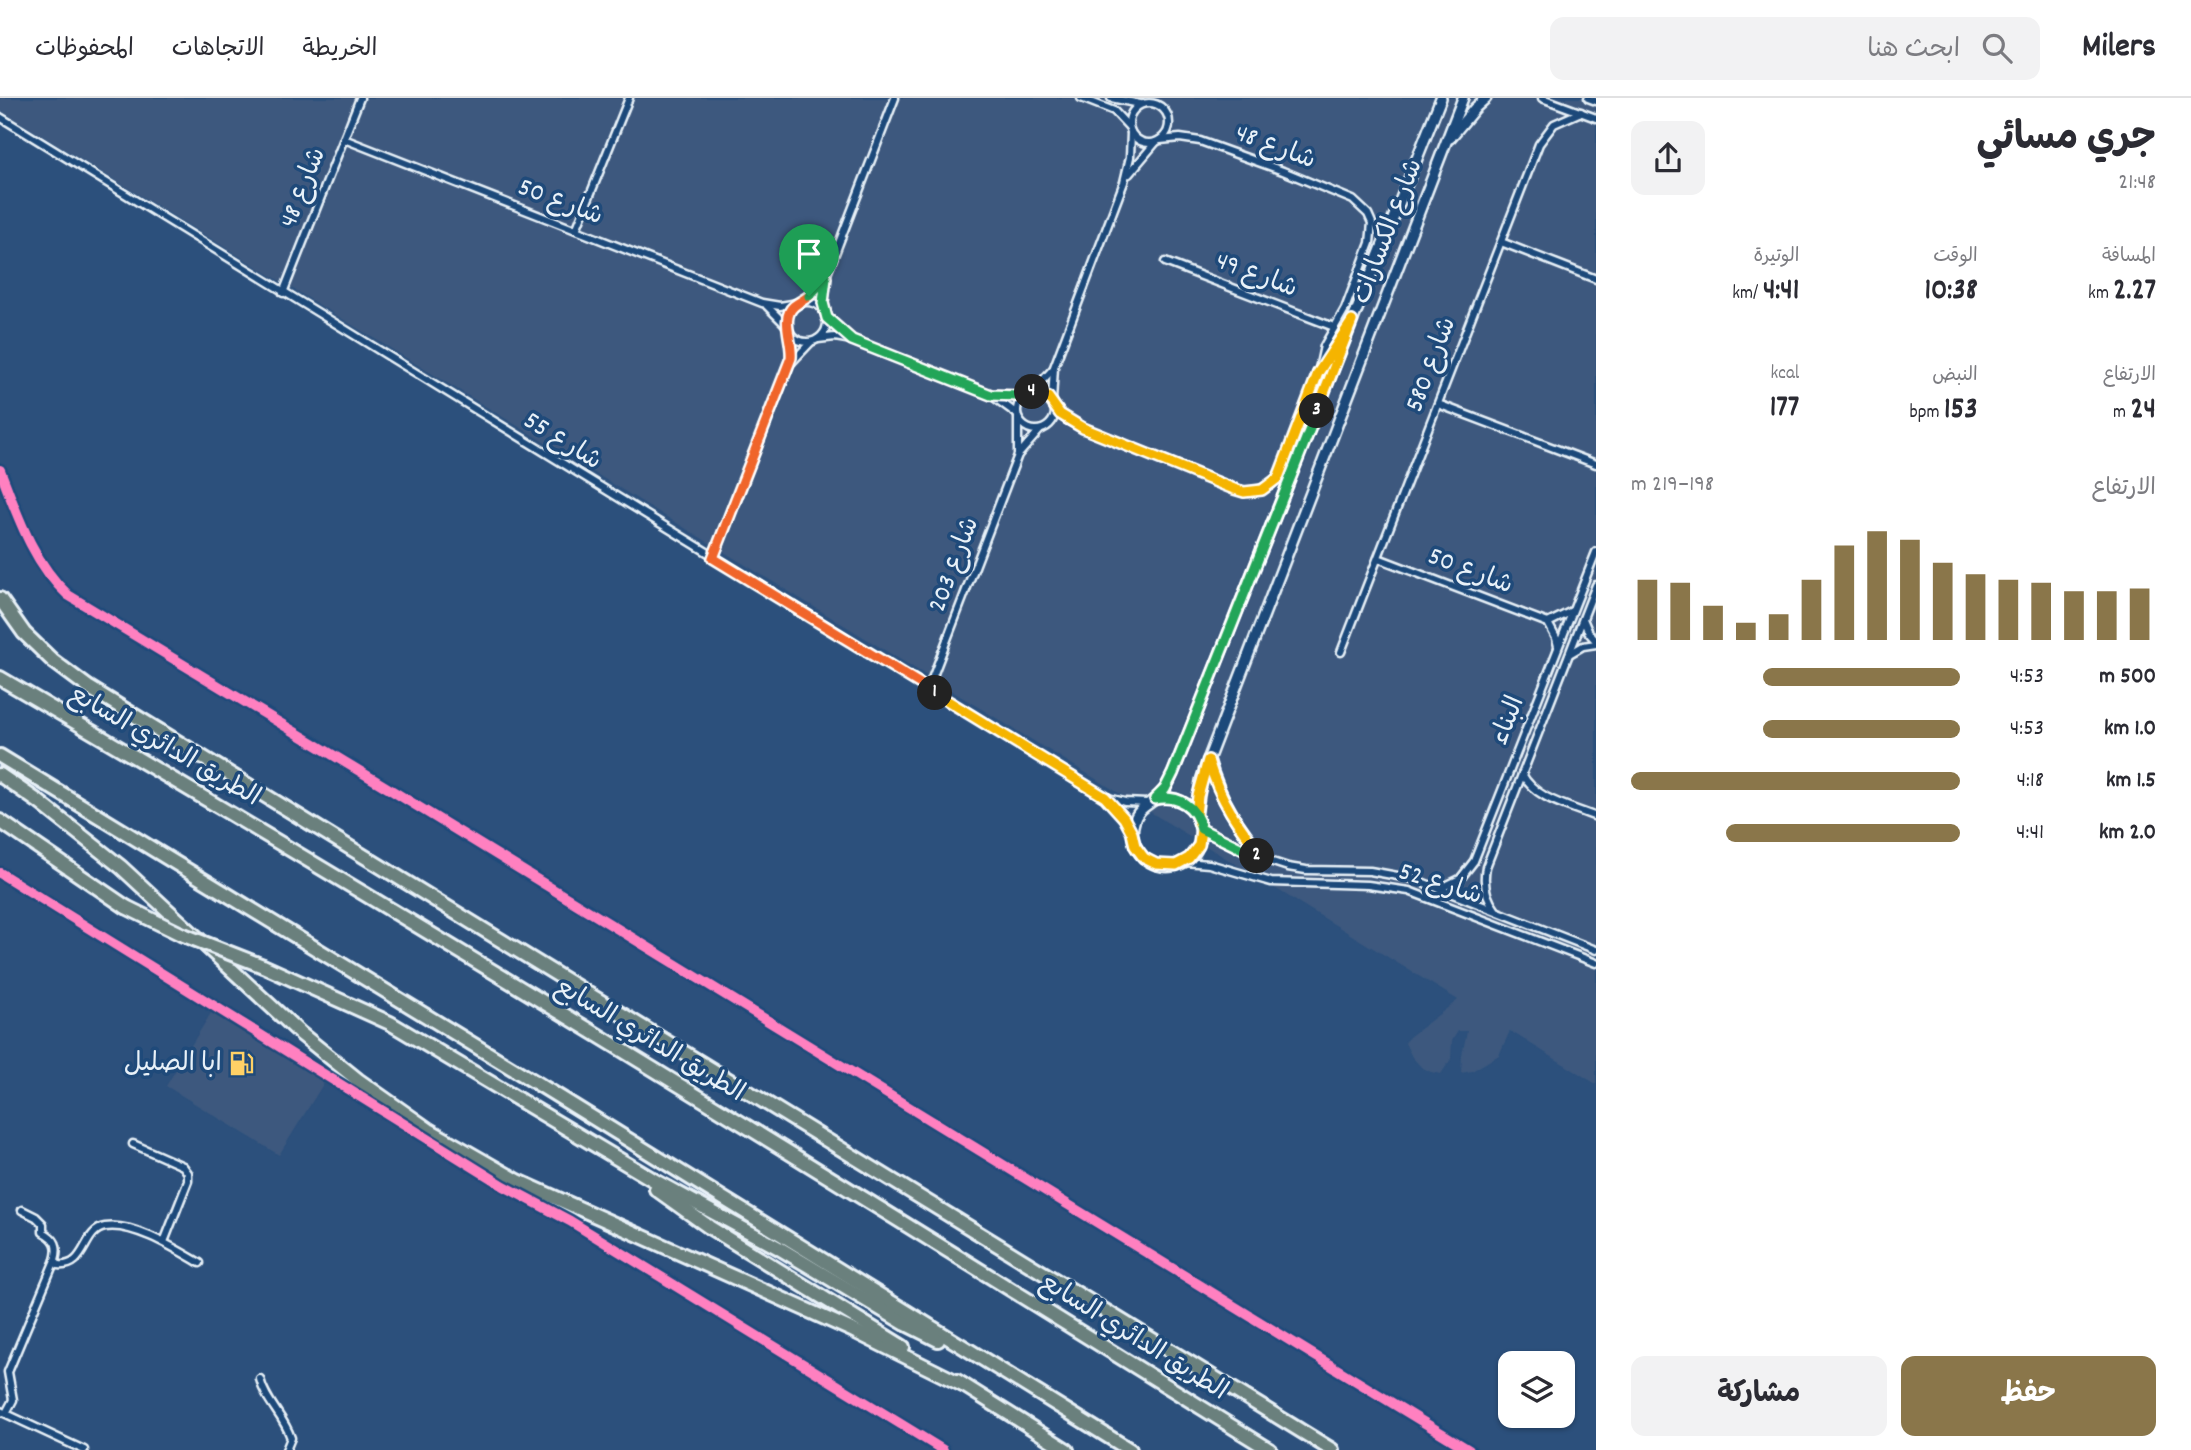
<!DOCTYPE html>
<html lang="ar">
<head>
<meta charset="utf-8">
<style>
	body { margin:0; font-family:Dekko,"Playpen Sans Arabic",sans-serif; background:#f2f2f3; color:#2b2b33; direction:rtl; height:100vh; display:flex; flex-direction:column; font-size:26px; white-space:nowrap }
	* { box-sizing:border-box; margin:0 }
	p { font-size:23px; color:#7c7c81 }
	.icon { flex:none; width:38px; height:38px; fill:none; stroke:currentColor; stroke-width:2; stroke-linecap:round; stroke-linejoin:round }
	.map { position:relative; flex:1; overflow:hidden; direction:ltr }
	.drawer { display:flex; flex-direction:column; background:#fff; width:595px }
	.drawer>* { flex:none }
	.controls { position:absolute; left:1498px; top:1253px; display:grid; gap:14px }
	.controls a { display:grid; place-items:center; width:77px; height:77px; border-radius:14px; background:#fff; box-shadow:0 2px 5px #0004; font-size:35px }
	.pin { position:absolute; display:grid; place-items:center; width:60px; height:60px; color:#fff; margin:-72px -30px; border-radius:50% 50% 50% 0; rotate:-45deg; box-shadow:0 0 7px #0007 }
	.pin .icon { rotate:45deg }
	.km { position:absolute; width:35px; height:35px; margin:-18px; border-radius:50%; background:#222; color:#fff; font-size:19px; line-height:35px; text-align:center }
	.round { display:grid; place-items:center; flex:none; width:74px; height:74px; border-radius:14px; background:#f2f2f3 }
	.overview { display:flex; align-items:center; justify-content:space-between; height:119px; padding:0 35px }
	h1 { font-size:38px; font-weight:700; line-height:52px }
	.stats { display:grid; grid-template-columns:repeat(3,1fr); gap:10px; height:119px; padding:7px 35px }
	.stats div { display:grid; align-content:center }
	.stats b { font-size:30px; font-weight:700 }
	.stats small { font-size:19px; font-weight:400 }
	.stats p { font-size:19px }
	.chart { height:196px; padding:14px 35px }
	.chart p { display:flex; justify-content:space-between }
	.chart svg { width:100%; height:126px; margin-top:7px; stroke:#8a764a; stroke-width:6 }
	.cta { display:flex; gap:14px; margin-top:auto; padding:14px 35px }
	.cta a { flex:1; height:80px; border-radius:14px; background:#8a764a; color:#fff; font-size:28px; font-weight:700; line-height:80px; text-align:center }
	.cta a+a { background:#f2f2f3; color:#2b2b33 }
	ul { padding:0 35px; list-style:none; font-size:23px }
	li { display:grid; grid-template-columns:112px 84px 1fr; align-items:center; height:52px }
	li i { height:18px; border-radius:9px; background:#8a764a }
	header { display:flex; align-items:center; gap:42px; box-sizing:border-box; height:98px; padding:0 35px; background:#fff; border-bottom:2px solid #e1e1e2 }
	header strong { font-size:33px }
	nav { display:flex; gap:38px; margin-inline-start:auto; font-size:24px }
	.search { width:490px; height:63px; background:#f2f2f3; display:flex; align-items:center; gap:18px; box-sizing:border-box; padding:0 24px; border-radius:14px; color:#7c7c81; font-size:26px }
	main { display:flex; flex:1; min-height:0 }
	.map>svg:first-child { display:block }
	.built { fill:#3c587e }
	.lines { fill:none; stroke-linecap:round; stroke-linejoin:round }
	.street-casing { stroke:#e8f1f8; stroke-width:11 }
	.secondary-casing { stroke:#e8f1f8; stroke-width:14 }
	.highway-casing { stroke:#e8f1f8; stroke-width:18 }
	.street { stroke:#1f4a7a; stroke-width:6 }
	.secondary { stroke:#1f4a7a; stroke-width:9 }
	.highway { stroke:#6a807d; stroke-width:12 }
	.highway-bridge-casing { stroke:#e8f1f8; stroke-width:18; stroke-linecap:butt }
	.highway-bridge { stroke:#6a807d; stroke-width:12 }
	.cycleway-casing { stroke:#1f4a7a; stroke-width:15 }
	.cycleway { stroke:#ff80c0; stroke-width:10 }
	.split-1-casing { stroke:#fff; stroke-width:14 }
	.split-2-casing { stroke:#fff; stroke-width:14 }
	.split-3-casing { stroke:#fff; stroke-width:14 }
	.split-4-casing { stroke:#fff; stroke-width:14 }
	.split-5-casing { stroke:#fff; stroke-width:14 }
	.split-1 { stroke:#f0652b; stroke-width:9 }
	.split-2 { stroke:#f5b400; stroke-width:9 }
	.split-3 { stroke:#22a559; stroke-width:9 }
	.split-4 { stroke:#f5b400; stroke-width:9 }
	.split-5 { stroke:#22a559; stroke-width:9 }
	.labels { text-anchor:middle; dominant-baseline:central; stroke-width:7; stroke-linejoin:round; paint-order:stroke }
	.street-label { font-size:26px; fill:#e8f1f8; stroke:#1f4a7a }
	.poi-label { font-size:26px; fill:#e8f1f8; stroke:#1f4a7a; text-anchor:end }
</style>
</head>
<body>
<header>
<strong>Milers</strong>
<div class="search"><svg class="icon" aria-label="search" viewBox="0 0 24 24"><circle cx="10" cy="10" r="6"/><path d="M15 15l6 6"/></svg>ابحث هنا</div>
<nav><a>الخريطة</a><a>الاتجاهات</a><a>المحفوظات</a></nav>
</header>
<main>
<section class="drawer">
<div class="overview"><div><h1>جري مسائي</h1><p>21:48</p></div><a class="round"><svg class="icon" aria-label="share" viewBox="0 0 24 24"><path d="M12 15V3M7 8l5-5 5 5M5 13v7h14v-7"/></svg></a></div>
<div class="stats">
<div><p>المسافة</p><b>2.27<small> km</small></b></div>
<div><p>الوقت</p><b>10:38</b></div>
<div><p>الوتيرة</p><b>4:41<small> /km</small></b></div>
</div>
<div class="stats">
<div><p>الارتفاع</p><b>24<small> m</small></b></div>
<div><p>النبض</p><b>153<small> bpm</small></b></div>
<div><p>kcal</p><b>177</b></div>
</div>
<div class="chart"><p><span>الارتفاع</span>198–219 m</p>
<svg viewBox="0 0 160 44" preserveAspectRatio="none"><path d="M5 44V23M15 44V24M25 44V32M35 44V38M45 44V35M55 44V23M65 44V11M75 44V6M85 44V9M95 44V17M105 44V21M115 44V23M125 44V24M135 44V27M145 44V27M155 44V26"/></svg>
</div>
<ul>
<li><b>500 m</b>4:53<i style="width:60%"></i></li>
<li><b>1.0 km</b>4:53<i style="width:60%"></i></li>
<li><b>1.5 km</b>4:18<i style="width:100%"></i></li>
<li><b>2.0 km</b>4:41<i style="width:71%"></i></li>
</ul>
<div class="cta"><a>حفظ</a><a>مشاركة</a></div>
</section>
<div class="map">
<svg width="1596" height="1352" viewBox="0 0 1596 1352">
	<rect width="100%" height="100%" fill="#2c507c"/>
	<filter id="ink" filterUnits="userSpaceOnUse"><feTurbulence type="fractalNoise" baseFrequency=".0143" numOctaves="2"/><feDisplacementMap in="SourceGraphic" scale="14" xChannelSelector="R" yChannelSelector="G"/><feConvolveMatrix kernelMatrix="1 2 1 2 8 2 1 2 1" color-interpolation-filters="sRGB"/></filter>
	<g filter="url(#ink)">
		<!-- built -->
		<g class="built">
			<polygon points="0,0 1596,0 1596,986 1510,933 1499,957 1472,973 1461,975 1462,957 1467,933 1458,933 1452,943 1451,961 1441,976 1431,974 1421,969 1412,959 1405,945 1409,939 1458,902 0,12"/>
			<polygon points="211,915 325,983 279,1057 166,988"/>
		</g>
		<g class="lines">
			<defs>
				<g id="street">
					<polyline points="1081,0 1114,13 1129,29"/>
					<polyline points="1111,0 1140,6"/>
					<polyline points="1542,0 1596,20"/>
					<polyline points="1588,0 1596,3"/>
					<circle cx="1149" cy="25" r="20"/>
					<polyline points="0,19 1105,699 1120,715 1132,734"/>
					<polyline points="344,41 762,205 780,208 798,205"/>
					<polyline points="1129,76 1156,44"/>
					<polyline points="576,132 629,0"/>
					<polyline points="1501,144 1596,181"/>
					<polyline points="1165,164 1334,229"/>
					<polyline points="283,195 360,0"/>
					<circle cx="807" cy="224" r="20"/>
					<polyline points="803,204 825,181"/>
					<polyline points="767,208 786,227"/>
					<polyline points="824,213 823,196 826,179 895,0"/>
					<polyline points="827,220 847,239"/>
					<polyline points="818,241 835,239 852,242 991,297 1017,316"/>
					<polyline points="792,264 811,244"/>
					<polyline points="1032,294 1053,271"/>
					<circle cx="1036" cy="313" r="19"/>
					<polyline points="993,297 1024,297"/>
					<polyline points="1052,303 1054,269 1124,84 1130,59 1131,34"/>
					<polyline points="1438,306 1596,366"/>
					<polyline points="1054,309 1067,322 1083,330 1243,394 1253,394 1271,387 1282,371 1316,285 1324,248 1345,211 1370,145 1372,125 1368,116 1353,102 1283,73 1200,43 1180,40 1160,42"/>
					<polyline points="1019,356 1040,332"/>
					<polyline points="713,460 789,268 792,251 790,234"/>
					<polyline points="1378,460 1548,525 1556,540 1558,548"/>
					<polyline points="1583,521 1589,535 1596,543"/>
					<polyline points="1548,525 1572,513"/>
					<polyline points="1341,554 1539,46 1554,26 1581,14"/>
					<polyline points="1571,555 1583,548 1596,546"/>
					<polyline points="928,591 1018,357 1018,321"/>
					<path d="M1522,676C1536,702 1570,708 1596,719"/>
					<polyline points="1108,700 1125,704 1147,705"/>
					<polyline points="1201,731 1251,757 1288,769 1306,772 1370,773 1414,781 1596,852"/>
					<polyline points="1185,764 1209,766 1271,784 1368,787 1409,793 1596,865"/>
					<polyline points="1439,791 1460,781 1474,763 1596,454"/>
					<path d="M1495,811C1485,798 1483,785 1486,769L1596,487"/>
					<polyline points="133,1046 183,1068 188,1075 188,1083 164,1144"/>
					<path d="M22,1112L36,1119L43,1126V1134C56,1141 59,1148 55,1162L58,1167C87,1170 82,1133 105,1129C133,1124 176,1151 200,1165"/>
					<path d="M260,1281C265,1303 284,1318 291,1340L286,1352"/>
					<polyline points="0,1313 84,1352"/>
					<polyline points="6,1315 13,1302 8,1274 55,1162"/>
				</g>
				<g id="secondary">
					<polyline points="1450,40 1475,10 1486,0"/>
					<polyline points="1318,276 1343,236"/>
					<path d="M1209,662C1221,704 1238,727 1264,760"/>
					<path d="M1155,701C1205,691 1218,759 1173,768C1162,770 1151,766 1143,759C1134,750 1130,736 1134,724C1137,712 1146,708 1155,701C1164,695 1169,685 1173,675L1441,0"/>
					<polyline points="1196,717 1201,683 1208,662 1463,0"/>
				</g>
				<g id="highway">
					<polyline points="0,501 24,535 53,563 88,589 1332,1352"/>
					<path d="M0,580C428,829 849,1091 1270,1352"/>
					<polyline points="0,658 548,992 1130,1352"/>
					<polyline points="0,677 39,704 121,769 301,936 358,982 429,1032 518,1083 854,1233 963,1287"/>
					<polyline points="0,723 126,809"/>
					<polyline points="263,868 390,925 657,1084 779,1150 906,1226 938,1242"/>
					<polyline points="656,1091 709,1129 903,1249"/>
					<polyline points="957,1283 1067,1352"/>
				</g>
			</defs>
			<!-- street casing -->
			<use href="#street" class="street-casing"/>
			<!-- secondary casing -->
			<use href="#secondary" class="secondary-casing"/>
			<!-- highway casing -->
			<use href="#highway" class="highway-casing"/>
			<!-- street -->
			<use href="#street" class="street"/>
			<!-- secondary -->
			<use href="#secondary" class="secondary"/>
			<!-- highway -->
			<use href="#highway" class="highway"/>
			<defs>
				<polyline id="highway-bridge" points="126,809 181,836 263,868"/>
			</defs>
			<!-- highway-bridge casing -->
			<use href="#highway-bridge" class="highway-bridge-casing"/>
			<!-- highway-bridge -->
			<use href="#highway-bridge" class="highway-bridge"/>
			<defs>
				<g id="cycleway">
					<path d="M0,372C17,416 33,465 68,497L386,689L1469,1352"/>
					<polyline points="0,775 504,1088 570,1123 943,1352"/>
				</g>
			</defs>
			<!-- cycleway casing -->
			<use href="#cycleway" class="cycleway-casing"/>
			<!-- cycleway -->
			<use href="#cycleway" class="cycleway"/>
		</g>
	</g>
	<g class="lines" filter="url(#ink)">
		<defs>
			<path id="split-1" d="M809,198C804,202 799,204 794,208C780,220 793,243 791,260L713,460L935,595"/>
			<path id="split-2" d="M935,595L1105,699L1124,720L1132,735L1135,748L1144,760L1156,766L1176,767L1189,760L1199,747L1201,731L1196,717L1198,698L1208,662C1220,702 1238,728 1264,760L1257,758"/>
			<path id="split-3" d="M1257,758L1201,731C1196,707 1178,697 1155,701L1165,691L1173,675L1317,313"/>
			<polyline id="split-4" points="1032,294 1048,299 1060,316 1083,330 1234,391 1244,394 1262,392 1278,380 1318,275 1352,223 1317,313"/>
			<polyline id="split-5" points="809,198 826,180 823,205 827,220 852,242 991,297 1018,298 1032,294"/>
		</defs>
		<!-- split-1 casing -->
		<use href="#split-1" class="split-1-casing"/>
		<!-- split-2 casing -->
		<use href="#split-2" class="split-2-casing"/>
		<!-- split-3 casing -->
		<use href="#split-3" class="split-3-casing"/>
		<!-- split-4 casing -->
		<use href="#split-4" class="split-4-casing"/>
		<!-- split-5 casing -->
		<use href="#split-5" class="split-5-casing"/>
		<!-- split-1 -->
		<use href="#split-1" class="split-1"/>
		<!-- split-2 -->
		<use href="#split-2" class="split-2"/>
		<!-- split-3 -->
		<use href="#split-3" class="split-3"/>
		<!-- split-4 -->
		<use href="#split-4" class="split-4"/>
		<!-- split-5 -->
		<use href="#split-5" class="split-5"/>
	</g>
	<!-- icons -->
	<defs>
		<symbol id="fuel-bare" viewBox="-9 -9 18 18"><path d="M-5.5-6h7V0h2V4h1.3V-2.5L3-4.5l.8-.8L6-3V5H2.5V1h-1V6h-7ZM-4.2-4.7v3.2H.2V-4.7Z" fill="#ffd166" stroke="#1f4a7a" stroke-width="2.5" paint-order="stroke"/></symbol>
	</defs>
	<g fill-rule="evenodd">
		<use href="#fuel-bare" x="224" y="948" width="35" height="35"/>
	</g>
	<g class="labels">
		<!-- street labels -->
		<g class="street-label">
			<text transform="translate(1275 50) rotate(21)">شارع 48</text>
			<text transform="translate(304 90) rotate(-68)">شارع 48</text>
			<text transform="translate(560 105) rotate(21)">شارع 50</text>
			<text transform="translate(1389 134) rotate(-69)">شارع الكسارات</text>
			<text transform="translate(1256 178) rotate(21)">شارع 49</text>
			<text transform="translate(1432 267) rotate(-69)">شارع 580</text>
			<text transform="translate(562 344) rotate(32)">شارع 55</text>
			<text transform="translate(955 467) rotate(-69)">شارع 203</text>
			<text transform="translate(1470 474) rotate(21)">شارع 50</text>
			<text transform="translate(1509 623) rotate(-68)">البناء</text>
			<text transform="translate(164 649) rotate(30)">الطريق الدائري السابع</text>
			<text transform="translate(1440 787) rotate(18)">شارع 52</text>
			<text transform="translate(649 943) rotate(31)">الطريق الدائري السابع</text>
			<text transform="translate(1133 1240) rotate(32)">الطريق الدائري السابع</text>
		</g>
		<!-- poi labels -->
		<g class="poi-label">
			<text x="222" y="966">ابا الصليل</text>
		</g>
	</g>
</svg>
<div class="controls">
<a><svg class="icon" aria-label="layers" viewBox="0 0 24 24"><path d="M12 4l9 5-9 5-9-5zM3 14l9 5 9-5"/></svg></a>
</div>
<div class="pin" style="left:809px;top:198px;background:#1e9e55"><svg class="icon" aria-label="arrive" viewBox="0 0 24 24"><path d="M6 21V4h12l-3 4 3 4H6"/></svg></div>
<b class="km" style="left:935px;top:595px">1</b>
<b class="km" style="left:1257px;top:758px">2</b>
<b class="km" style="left:1317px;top:313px">3</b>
<b class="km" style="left:1032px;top:294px">4</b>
</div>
</main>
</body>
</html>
